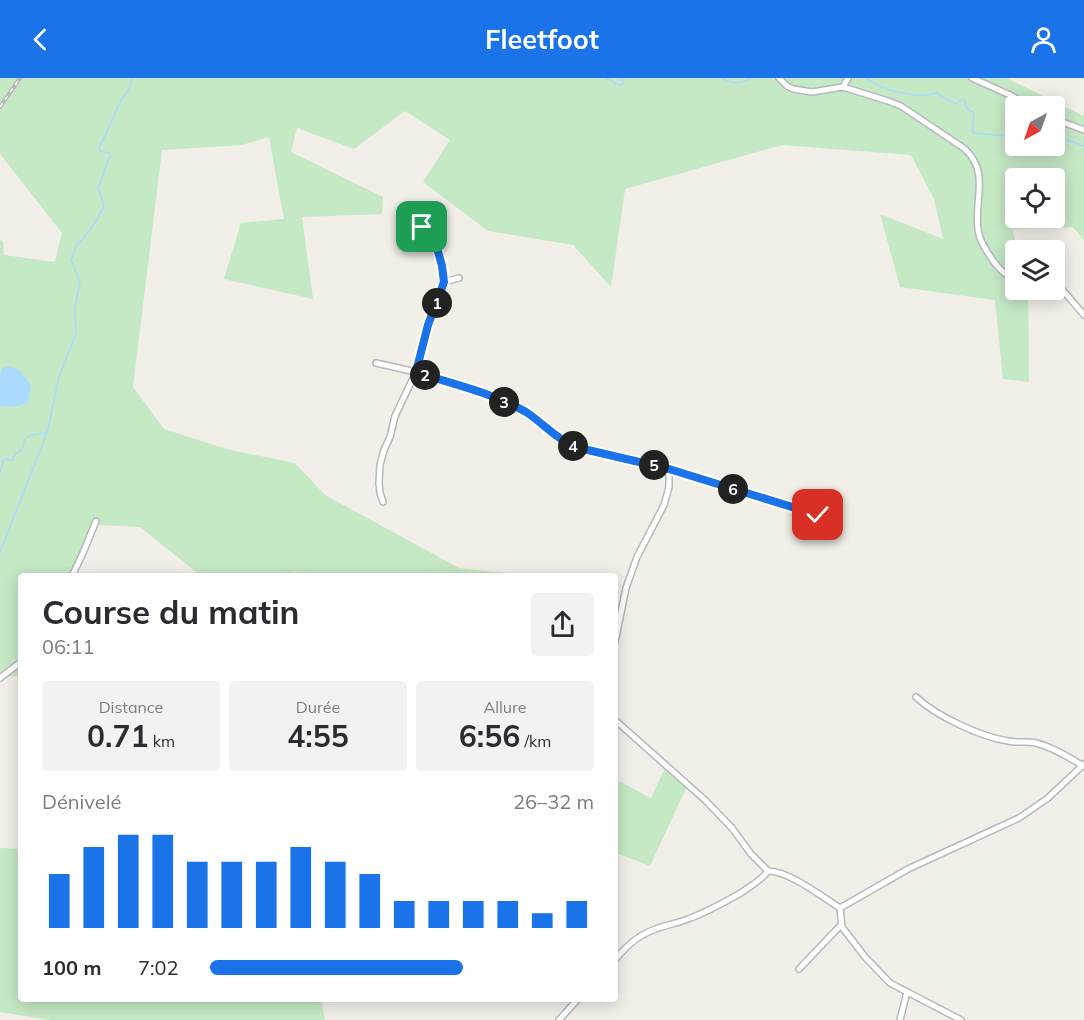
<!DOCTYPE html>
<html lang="fr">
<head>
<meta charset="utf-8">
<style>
	body { margin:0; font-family:Mulish,sans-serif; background:#f2f2f3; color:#2b2b33; height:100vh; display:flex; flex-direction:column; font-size:22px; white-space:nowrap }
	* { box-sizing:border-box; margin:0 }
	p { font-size:20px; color:#7c7c81 }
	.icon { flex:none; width:33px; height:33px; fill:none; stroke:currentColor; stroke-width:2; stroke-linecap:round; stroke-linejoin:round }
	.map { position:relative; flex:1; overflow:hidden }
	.drawer { position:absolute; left:18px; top:495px; width:600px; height:429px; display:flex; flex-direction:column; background:#fff; border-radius:6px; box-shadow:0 3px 15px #0003 }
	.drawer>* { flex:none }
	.needle { width:39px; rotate:220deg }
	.buttons { position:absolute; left:1005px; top:18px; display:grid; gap:12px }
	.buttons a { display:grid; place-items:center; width:60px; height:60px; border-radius:6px; background:#fff; box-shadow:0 3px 15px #0003; font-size:30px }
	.pin { position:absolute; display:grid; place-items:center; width:51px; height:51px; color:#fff; margin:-26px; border-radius:12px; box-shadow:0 3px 9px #0006 }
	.km { position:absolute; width:30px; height:30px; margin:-15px; border-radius:50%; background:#222; color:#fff; font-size:16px; line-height:30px; text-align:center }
	.round { display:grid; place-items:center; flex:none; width:63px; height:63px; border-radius:6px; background:#f2f2f3 }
	.headline { display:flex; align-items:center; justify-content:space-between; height:102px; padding:0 24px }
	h1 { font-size:33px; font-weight:700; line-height:45px }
	.figures { display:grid; grid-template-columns:repeat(3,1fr); gap:9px; height:102px; padding:6px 24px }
	.figures div { display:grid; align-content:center; border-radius:6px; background:#f2f2f3; text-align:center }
	.figures b { font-size:30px; font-weight:700 }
	.figures small { font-size:16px; font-weight:400 }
	.figures p { font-size:16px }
	.chart { height:168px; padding:12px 24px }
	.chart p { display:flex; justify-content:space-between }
	.chart svg { width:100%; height:108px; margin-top:6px; stroke:#1a73e8; stroke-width:6 }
	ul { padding:0 24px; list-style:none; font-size:20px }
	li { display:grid; grid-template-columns:96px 72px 1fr; align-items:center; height:45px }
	li i { height:15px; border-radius:8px; background:#1a73e8 }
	header { display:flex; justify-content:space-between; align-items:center; height:78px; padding:0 24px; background:#1a73e8; color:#fff; font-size:27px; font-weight:700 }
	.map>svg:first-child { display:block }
	.green { fill:#c5e8c5; fill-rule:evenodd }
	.water { fill:#aadaff }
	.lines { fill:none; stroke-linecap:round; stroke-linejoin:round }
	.stream { stroke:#aadaff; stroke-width:1.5 }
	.minor-casing { stroke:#b5b8bc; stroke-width:8 }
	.minor { stroke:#fff; stroke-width:5 }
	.rail-casing { stroke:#b6b7b8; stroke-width:4 }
	.rail { stroke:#fff; stroke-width:1.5; stroke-dasharray:4.5; stroke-linecap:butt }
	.route-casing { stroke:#fff; stroke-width:12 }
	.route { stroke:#1a73e8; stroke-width:8 }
</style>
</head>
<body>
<header><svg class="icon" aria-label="back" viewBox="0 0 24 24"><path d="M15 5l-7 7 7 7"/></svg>Fleetfoot<svg class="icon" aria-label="person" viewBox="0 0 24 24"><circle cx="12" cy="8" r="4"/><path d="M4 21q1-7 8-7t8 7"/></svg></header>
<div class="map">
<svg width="1084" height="942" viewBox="0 0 1084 942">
	<rect width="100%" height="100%" fill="#f1efe8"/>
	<!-- green -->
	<g class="green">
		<path d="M0,0H1006L1084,38V162L1073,149L1012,151L1018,172H1016V212H1028L1029,304L1003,301L995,222L900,209L880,136L943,161L934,121L911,77L782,67L625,111L611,209L573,167L488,153L423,104L450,62L405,33L354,71L297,50L291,74L383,119L382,136L302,139L313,221L224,201L241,145L284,141L269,59L242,67L162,72L133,309L164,351L230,372L295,385L325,417L459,490L533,498H296L295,494L284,498H201L140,449L98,447L74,498H21V598L0,599V162L3,163L4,177L55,184L62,155L0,76ZM1016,28H1054V68H1016ZM1016,100H1054V140H1016Z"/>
		<polygon points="664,692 689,704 650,788 619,776 615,778 615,701 651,720"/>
		<polygon points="0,770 21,771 21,921 321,921 325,942 50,942 0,934"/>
	</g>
	<!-- water -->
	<polygon class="water" points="9,288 20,293 31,307 28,325 12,329 0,328 0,297 3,290"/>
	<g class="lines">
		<!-- stream -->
		<g class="stream">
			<polyline points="606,0 619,7 623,6 623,5 621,0"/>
			<path d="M722,0C730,6 742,6 751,0"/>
			<path d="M866,0C882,13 917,21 937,15L941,18L956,26L962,21L965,23L967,31L974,35L972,52L974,55L1016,59"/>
			<polyline points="1054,65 1067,62 1084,68"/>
			<path d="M0,394L3,383L6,381L10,382H13L15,376L22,372C25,355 30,357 46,355L48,351L59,299L76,256L75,229L80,204L71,182L77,167L94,147L104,128L98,110L110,78L109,75L100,73L99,69C107,55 113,40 120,25C124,15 132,14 131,0"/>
			<polyline points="0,474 47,355"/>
		</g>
		<defs>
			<g id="minor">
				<path d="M779,0L787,8L793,11L812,14L843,9L888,23L901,28L965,71C990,95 974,121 978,151C979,163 988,175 994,184C1000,191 1006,199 1016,201"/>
				<polyline points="972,0 1010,17 1030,28"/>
				<polyline points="843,9 848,0"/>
				<polyline points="1054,41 1084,52"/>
				<path d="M422,149C436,165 443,182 444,204"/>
				<polyline points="1054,202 1084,237"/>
				<polyline points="376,285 416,294 491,318 524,333 557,359 575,369 669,391 669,409 664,427 637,479 626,510 615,564"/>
				<polyline points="669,391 818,437 830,436"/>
				<polyline points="383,424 380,415 379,405 380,387 384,372 390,359 395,338 416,294 428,247 444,204 459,200"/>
				<polyline points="72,498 83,475 96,443"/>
				<polyline points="0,600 21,584"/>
				<path d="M916,619C936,638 981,659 1008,663C1017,665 1027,663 1036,665C1052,669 1069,679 1083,688"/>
				<polyline points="615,642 705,722 732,750 751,776 768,793"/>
				<path d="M768,793C789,793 821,818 840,830L842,849L865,879L890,905L961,942"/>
				<polyline points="840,830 908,791 1019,740 1048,720 1084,686"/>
				<path d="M615,882C626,868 640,856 656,851C666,847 678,845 688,841C705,835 723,825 739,816C749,809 761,803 768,793"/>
				<polyline points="799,891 841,847"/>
				<polyline points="559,942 578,921"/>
				<polyline points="900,942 907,914"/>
			</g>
		</defs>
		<!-- minor casing -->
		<use href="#minor" class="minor-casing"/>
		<!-- minor -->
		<use href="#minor" class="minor"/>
		<defs>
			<polyline id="rail" points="0,29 20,0"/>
		</defs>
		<!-- rail casing -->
		<use href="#rail" class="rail-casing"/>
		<!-- rail -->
		<use href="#rail" class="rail"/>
	</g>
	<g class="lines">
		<defs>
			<path id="route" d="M422,149L436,166L442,188L444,204L428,247L416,294C451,306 494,315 526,334C543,345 556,361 575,369L669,391L818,437"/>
		</defs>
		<!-- route casing -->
		<use href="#route" class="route-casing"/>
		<!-- route -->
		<use href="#route" class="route"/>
	</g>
</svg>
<div class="buttons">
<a><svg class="needle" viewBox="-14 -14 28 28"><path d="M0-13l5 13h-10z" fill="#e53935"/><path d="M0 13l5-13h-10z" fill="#7c7c81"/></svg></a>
<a><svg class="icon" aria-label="locate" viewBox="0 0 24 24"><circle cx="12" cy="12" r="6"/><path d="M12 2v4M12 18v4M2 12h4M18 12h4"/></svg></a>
<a><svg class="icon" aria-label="layers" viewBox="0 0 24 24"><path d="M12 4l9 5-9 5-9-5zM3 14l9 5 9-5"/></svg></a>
</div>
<div class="pin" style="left:422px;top:149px;background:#1e9e55"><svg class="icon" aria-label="arrive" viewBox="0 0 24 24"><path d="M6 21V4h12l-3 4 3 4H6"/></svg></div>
<div class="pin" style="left:818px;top:437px;background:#d93025"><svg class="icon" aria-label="check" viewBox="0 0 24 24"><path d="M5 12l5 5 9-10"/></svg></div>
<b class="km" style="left:437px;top:225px">1</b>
<b class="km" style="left:425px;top:297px">2</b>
<b class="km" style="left:504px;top:324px">3</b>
<b class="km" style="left:573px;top:368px">4</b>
<b class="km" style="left:654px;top:387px">5</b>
<b class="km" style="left:733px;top:411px">6</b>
<section class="drawer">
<div class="headline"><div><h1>Course du matin</h1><p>06:11</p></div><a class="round"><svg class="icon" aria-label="share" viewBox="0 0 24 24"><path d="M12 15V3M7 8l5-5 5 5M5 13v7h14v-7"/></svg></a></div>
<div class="figures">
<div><p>Distance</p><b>0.71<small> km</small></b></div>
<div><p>Durée</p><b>4:55</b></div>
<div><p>Allure</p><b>6:56<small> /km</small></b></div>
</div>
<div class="chart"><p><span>Dénivelé</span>26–32 m</p>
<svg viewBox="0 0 160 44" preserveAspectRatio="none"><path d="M5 44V22M15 44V11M25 44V6M35 44V6M45 44V17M55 44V17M65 44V17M75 44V11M85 44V17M95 44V22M105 44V33M115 44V33M125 44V33M135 44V33M145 44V38M155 44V33"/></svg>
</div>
<ul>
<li><b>100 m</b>7:02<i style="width:66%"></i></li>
</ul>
</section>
</div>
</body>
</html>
